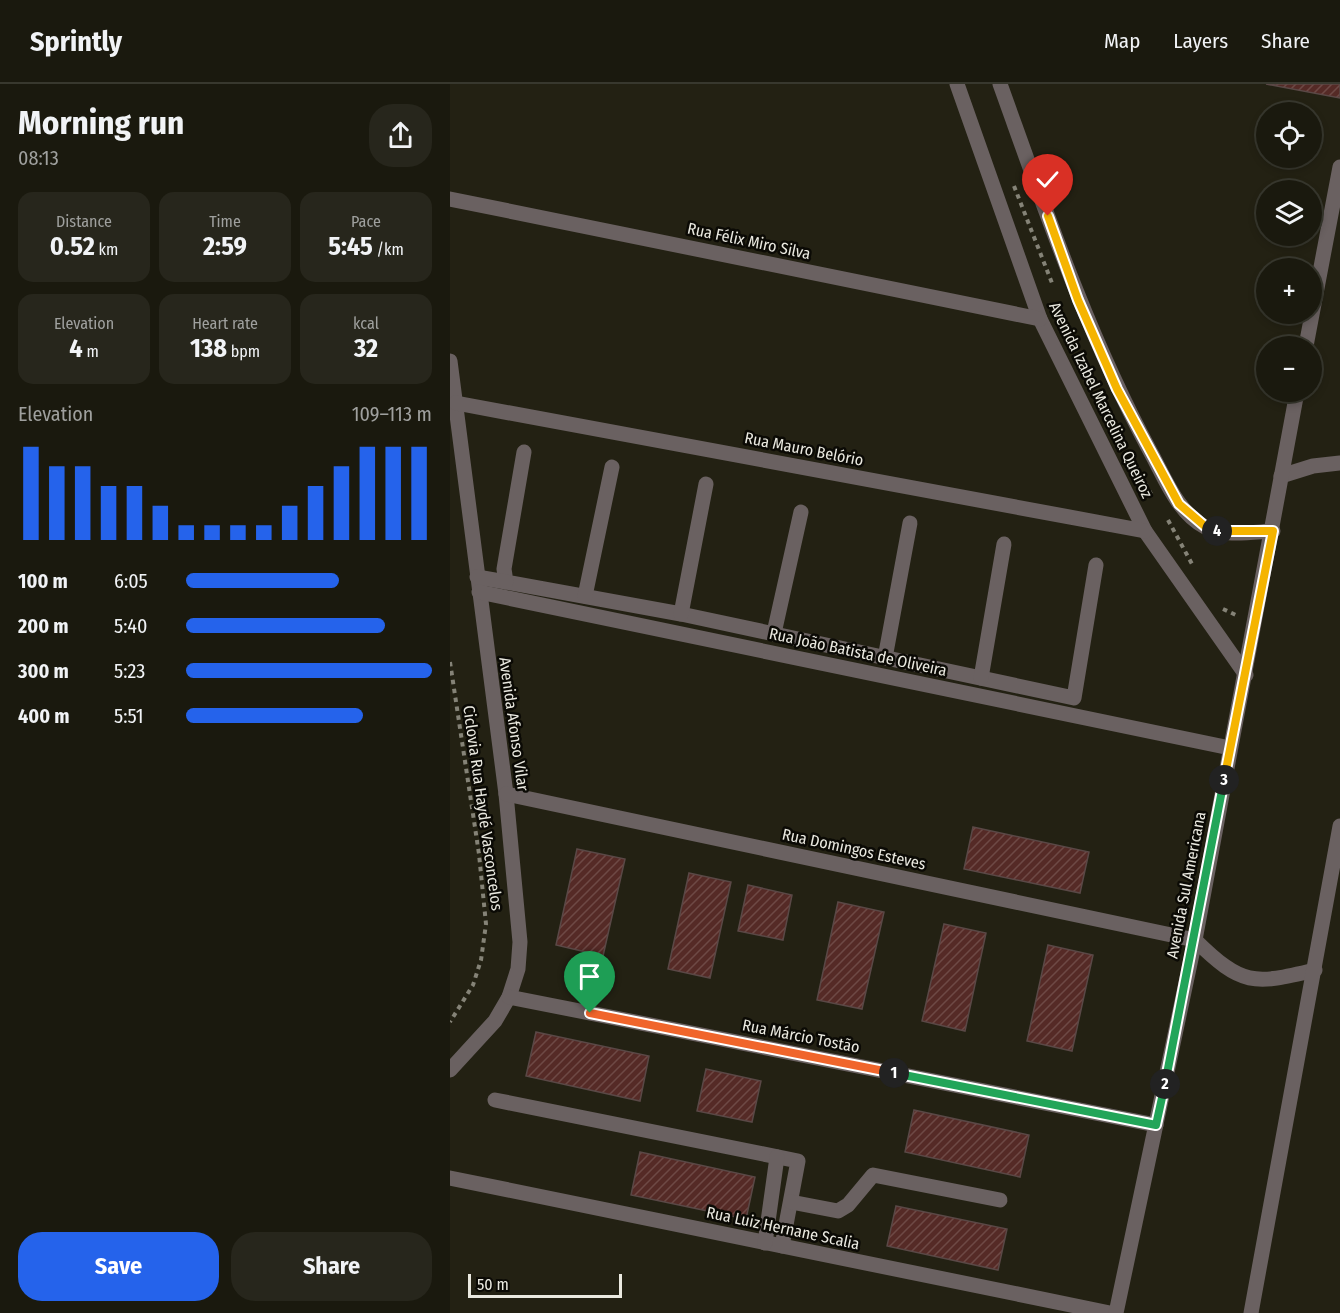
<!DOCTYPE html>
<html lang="en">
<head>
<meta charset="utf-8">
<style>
	body { margin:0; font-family:"Fira Sans Condensed",sans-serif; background:#27261c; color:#f1f3f6; height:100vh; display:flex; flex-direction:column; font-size:22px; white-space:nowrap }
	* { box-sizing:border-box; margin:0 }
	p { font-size:20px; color:#9fa09e }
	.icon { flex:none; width:33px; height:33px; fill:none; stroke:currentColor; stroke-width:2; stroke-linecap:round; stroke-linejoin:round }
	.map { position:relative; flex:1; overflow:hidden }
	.sheet { display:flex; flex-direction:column; background:#1a190e; width:450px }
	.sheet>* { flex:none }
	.fabs { position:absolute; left:806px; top:18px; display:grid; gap:12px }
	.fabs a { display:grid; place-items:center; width:66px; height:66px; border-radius:50%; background:#1a190e; box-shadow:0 3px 9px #0003,0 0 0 2px #38382e; font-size:30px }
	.scale { position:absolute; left:18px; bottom:15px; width:154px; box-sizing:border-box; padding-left:6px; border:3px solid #eae9e0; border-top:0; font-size:16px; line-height:21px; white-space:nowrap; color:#eae9e0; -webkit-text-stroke:4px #0b0a05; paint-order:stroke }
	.pin { position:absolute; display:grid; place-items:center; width:51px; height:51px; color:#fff; margin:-62px -26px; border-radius:50% 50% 50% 0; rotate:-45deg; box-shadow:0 0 6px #0007 }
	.pin .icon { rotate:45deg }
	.km { position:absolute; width:30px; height:30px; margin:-15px; border-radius:50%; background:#222; color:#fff; font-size:16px; line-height:30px; text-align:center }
	.round { display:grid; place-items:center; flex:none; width:63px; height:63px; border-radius:24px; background:#27261c }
	.head { display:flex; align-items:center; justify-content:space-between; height:102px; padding:0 18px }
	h1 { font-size:33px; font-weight:700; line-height:45px }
	.figures { display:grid; grid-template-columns:repeat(3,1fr); gap:9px; height:102px; padding:6px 18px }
	.figures div { display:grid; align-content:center; border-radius:15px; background:#27261c; text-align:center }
	.figures b { font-size:26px; font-weight:700 }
	.figures small { font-size:16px; font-weight:400 }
	.figures p { font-size:16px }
	.chart { height:168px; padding:12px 18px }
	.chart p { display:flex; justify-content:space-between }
	.chart svg { width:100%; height:108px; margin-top:6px; stroke:#2563eb; stroke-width:6 }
	.action { display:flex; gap:12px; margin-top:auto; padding:12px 18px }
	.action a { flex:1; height:69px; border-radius:24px; background:#2563eb; color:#fff; font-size:24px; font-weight:700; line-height:69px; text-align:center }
	.action a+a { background:#27261c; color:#f1f3f6 }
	ul { padding:0 18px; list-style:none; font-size:20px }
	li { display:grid; grid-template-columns:96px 72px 1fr; align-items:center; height:45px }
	li i { height:15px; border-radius:8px; background:#2563eb }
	header { display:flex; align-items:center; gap:36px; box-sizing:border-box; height:84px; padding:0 30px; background:#1a190e; border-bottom:2px solid #38382e }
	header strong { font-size:28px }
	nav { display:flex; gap:33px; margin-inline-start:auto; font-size:21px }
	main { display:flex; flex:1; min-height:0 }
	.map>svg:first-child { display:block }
	.building { fill:url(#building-hatch); stroke:#5a4846; stroke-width:1.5 }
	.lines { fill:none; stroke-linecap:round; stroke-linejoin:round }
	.path { stroke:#858377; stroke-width:4; stroke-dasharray:4.5 4.5; stroke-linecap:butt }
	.minor { stroke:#6a6161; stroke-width:15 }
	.split-1-casing { stroke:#fff; stroke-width:12 }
	.split-2-casing { stroke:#fff; stroke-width:12 }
	.split-3-casing { stroke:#fff; stroke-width:12 }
	.split-4-casing { stroke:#fff; stroke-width:12 }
	.split-5-casing { stroke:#fff; stroke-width:12 }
	.split-1 { stroke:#f0652b; stroke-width:8 }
	.split-2 { stroke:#22a559; stroke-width:8 }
	.split-3 { stroke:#22a559; stroke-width:8 }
	.split-4 { stroke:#f5b400; stroke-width:8 }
	.split-5 { stroke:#f5b400; stroke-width:8 }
	.labels { text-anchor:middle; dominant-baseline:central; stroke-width:5; stroke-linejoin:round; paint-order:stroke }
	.street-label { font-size:16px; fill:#eae9e0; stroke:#0b0a05 }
</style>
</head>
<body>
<header>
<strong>Sprintly</strong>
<nav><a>Map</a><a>Layers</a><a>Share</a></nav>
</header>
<main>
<section class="sheet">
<div class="head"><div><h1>Morning run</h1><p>08:13</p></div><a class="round"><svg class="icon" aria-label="share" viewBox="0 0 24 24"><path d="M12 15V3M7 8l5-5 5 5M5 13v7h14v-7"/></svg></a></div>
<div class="figures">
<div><p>Distance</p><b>0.52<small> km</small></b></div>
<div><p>Time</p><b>2:59</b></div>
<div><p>Pace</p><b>5:45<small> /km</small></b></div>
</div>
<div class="figures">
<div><p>Elevation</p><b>4<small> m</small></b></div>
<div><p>Heart rate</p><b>138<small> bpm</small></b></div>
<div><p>kcal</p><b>32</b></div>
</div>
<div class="chart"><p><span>Elevation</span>109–113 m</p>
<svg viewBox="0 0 160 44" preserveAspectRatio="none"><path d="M5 44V6M15 44V14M25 44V14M35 44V22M45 44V22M55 44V30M65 44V38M75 44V38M85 44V38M95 44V38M105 44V30M115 44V22M125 44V14M135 44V6M145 44V6M155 44V6"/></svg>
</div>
<ul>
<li><b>100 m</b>6:05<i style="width:62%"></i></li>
<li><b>200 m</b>5:40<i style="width:81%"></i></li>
<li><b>300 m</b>5:23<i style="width:100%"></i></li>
<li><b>400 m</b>5:51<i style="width:72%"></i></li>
</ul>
<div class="action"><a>Save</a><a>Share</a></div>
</section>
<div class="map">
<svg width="890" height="1229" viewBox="0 0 890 1229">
	<defs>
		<pattern id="building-hatch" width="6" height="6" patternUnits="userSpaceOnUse" patternTransform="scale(1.5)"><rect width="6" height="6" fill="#552a26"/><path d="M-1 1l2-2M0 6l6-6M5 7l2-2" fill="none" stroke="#6e4945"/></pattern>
	</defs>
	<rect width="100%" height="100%" fill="#232113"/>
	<!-- building -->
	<g class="building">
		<polygon points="816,0 890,0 890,14"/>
		<polygon points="523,743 639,768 630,809 514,785"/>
		<polygon points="127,765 175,775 153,872 106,861"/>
		<polygon points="239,789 281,798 260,894 218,885"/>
		<polygon points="298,801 342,811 333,856 288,847"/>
		<polygon points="388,818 434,828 412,925 367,916"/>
		<polygon points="494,840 536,849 515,947 472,937"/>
		<polygon points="598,861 643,871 622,967 577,957"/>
		<polygon points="86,948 199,972 190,1017 76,992"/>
		<polygon points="256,985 311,997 302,1038 247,1027"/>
		<polygon points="464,1026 579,1051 570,1093 455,1068"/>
		<polygon points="190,1068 305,1093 296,1135 181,1111"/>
		<polygon points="446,1122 557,1145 548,1186 437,1162"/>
	</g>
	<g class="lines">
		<!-- path -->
		<g class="path">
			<polyline points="564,102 602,199"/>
			<polyline points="682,375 701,410"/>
			<polyline points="718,436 742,480"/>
			<polyline points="773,525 788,532"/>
			<polyline points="0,578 29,770 36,840 31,876 23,901 0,938"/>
		</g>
		<!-- minor -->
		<g class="minor">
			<polyline points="507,0 590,235 695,447 796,591"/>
			<path d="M550,0C595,125 637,250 700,367C715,394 727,428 755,443C774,453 803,448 823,447"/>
			<polyline points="0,115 590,235"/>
			<polyline points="856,262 890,83"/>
			<polyline points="0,277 56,710 70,858 68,885 59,913 45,937 0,986"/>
			<polyline points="6,319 695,447"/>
			<polyline points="74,368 54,485 56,498 231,530 624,614 646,481"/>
			<polyline points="831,392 863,382 890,379"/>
			<polyline points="27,493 56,498"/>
			<polyline points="29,508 780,664"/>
			<polyline points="135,512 162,383"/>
			<polyline points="231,530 256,400"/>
			<polyline points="324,549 351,428"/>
			<polyline points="435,574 460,439"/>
			<polyline points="531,594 554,460"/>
			<path d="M56,710L745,856C792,902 803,901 865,886"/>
			<polyline points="59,913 706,1041"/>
			<polyline points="45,1016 348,1077 332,1162"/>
			<polyline points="0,1094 660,1229"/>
			<polyline points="341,1118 388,1127 398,1121 423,1091 550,1116"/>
			<polyline points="315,1159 327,1073"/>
			<polyline points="666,1229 745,856 847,308"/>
			<polyline points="801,1229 890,742"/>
		</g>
	</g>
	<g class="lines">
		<defs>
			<polyline id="split-1" points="140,929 444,989"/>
			<polyline id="split-2" points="444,989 706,1041 715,1000"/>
			<polyline id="split-3" points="715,1000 774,696"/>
			<polyline id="split-4" points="767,447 823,447 774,696"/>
			<polyline id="split-5" points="598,132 628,216 667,305 729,420 757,444 767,447"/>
		</defs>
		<!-- split-1 casing -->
		<use href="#split-1" class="split-1-casing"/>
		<!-- split-2 casing -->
		<use href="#split-2" class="split-2-casing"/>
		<!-- split-3 casing -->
		<use href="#split-3" class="split-3-casing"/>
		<!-- split-4 casing -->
		<use href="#split-4" class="split-4-casing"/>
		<!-- split-5 casing -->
		<use href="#split-5" class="split-5-casing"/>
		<!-- split-1 -->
		<use href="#split-1" class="split-1"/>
		<!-- split-2 -->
		<use href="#split-2" class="split-2"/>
		<!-- split-3 -->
		<use href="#split-3" class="split-3"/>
		<!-- split-4 -->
		<use href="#split-4" class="split-4"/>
		<!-- split-5 -->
		<use href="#split-5" class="split-5"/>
	</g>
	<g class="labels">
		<!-- street labels -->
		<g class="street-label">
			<text transform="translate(299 157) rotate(12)">Rua Félix Miro Silva</text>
			<text transform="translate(651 316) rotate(64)">Avenida Izabel Marcelina Queiroz</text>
			<text transform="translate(354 365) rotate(11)">Rua Mauro Belório</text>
			<text transform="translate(408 568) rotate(12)">Rua João Batista de Oliveira</text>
			<text transform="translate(64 640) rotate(82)">Avenida Afonso Vilar</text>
			<text transform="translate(33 724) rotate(82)">Ciclovia Rua Haydé Vasconcelos</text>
			<text transform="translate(404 765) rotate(12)">Rua Domingos Esteves</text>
			<text transform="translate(736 801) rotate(-79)">Avenida Sul Americana</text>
			<text transform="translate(351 952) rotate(11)">Rua Márcio Tostão</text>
			<text transform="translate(333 1144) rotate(12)">Rua Luiz Hernane Scalia</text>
		</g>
	</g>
</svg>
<div class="fabs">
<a><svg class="icon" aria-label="locate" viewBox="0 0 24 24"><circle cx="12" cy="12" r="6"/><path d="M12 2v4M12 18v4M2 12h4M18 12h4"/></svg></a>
<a><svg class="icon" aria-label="layers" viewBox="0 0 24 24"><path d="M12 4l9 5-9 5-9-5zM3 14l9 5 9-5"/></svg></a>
<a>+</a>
<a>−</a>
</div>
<div class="scale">50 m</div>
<div class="pin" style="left:140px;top:929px;background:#1e9e55"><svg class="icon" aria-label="arrive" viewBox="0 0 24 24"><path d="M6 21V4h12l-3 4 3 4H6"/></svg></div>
<div class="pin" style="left:598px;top:132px;background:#d93025"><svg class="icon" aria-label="check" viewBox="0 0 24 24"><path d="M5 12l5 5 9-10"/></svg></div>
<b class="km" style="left:444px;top:989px">1</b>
<b class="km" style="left:715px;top:1000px">2</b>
<b class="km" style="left:774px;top:696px">3</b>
<b class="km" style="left:767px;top:447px">4</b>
</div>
</main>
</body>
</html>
